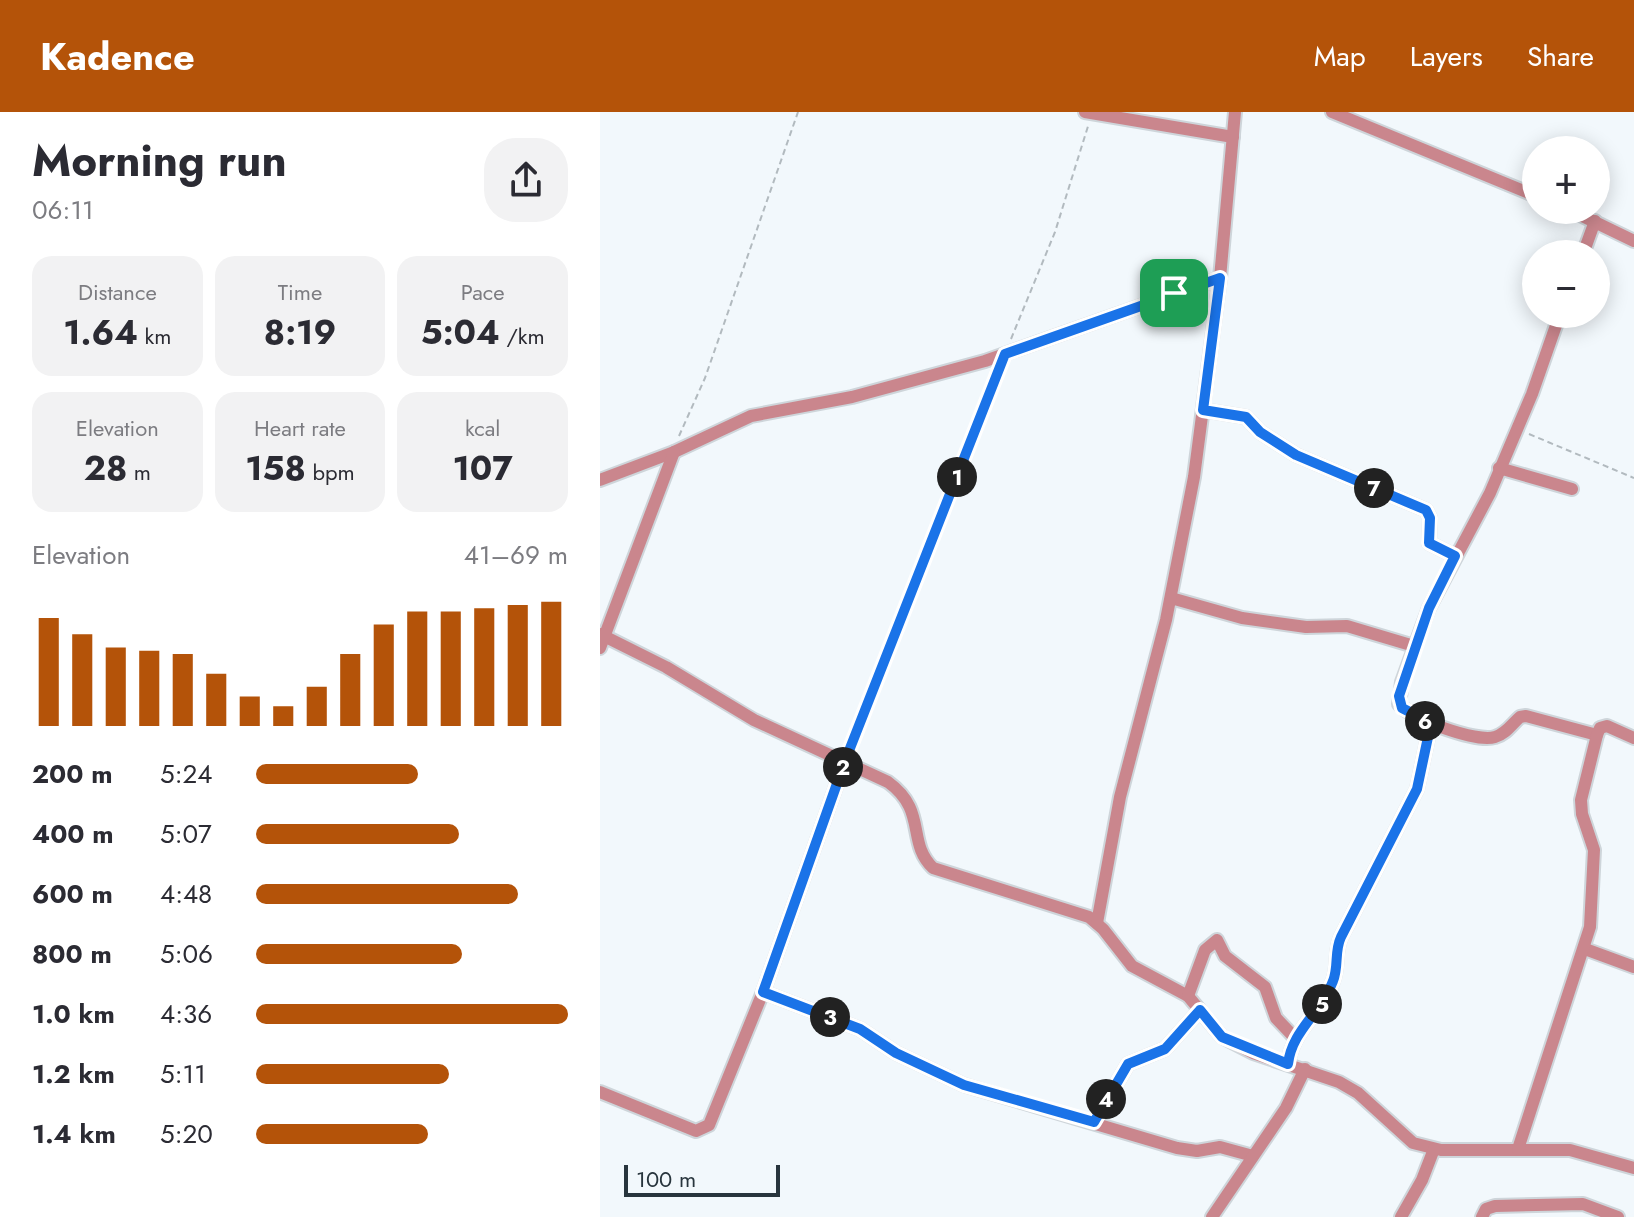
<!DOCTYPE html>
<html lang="en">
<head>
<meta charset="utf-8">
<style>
	body { margin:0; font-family:Jost,sans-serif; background:#f2f2f3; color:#2b2b33; height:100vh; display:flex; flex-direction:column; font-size:30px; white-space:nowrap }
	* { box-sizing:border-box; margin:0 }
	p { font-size:26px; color:#7c7c81 }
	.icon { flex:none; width:44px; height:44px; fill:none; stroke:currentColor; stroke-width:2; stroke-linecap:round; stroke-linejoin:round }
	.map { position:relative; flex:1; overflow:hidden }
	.details { display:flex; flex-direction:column; background:#fff; width:600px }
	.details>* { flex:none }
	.tools { position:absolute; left:922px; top:24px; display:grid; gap:16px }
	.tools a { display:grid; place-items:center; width:88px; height:88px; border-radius:50%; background:#fff; box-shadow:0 4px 20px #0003; font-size:40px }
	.scale { position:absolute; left:24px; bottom:20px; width:156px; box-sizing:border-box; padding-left:8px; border:4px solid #28353d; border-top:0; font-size:22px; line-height:28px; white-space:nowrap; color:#28353d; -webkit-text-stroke:6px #f2f8fc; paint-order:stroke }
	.pin { position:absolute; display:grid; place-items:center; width:68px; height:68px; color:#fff; margin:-34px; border-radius:16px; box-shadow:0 4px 12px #0006 }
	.km { position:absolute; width:40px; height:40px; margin:-20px; border-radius:50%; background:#222; color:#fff; font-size:22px; line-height:40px; text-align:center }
	.round { display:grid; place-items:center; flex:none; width:84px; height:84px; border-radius:32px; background:#f2f2f3 }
	.overview { display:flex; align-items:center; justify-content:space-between; height:136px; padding:0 32px }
	h1 { font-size:44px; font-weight:700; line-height:60px }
	.stats { display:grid; grid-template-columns:repeat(3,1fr); gap:12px; height:136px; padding:8px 32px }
	.stats div { display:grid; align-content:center; border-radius:20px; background:#f2f2f3; text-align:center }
	.stats b { font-size:34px; font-weight:700 }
	.stats small { font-size:22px; font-weight:400 }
	.stats p { font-size:22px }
	.chart { height:224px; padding:16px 32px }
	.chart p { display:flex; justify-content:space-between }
	.chart svg { width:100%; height:144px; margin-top:8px; stroke:#b45309; stroke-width:6 }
	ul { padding:0 32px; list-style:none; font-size:26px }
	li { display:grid; grid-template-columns:128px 96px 1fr; align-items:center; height:60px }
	li i { height:20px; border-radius:10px; background:#b45309 }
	header { display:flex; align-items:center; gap:48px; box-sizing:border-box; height:112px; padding:0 40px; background:#b45309; color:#fff }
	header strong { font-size:38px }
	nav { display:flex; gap:44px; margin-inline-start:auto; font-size:28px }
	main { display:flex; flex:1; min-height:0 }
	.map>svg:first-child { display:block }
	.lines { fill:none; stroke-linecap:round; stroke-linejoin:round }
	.street-casing { stroke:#ced5da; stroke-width:16 }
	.path { stroke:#b2babf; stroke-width:2; stroke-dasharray:6 4; stroke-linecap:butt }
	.street { stroke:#ca868d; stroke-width:12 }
	.route-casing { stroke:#fff; stroke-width:16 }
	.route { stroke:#1a73e8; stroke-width:10 }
</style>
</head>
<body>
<header>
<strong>Kadence</strong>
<nav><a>Map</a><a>Layers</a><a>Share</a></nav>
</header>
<main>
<section class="details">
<div class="overview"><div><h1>Morning run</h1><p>06:11</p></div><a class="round"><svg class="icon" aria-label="share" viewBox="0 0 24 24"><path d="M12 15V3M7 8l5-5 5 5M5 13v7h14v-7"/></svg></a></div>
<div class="stats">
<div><p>Distance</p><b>1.64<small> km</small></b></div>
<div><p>Time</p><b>8:19</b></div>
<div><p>Pace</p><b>5:04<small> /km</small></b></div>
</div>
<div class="stats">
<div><p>Elevation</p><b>28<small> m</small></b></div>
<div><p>Heart rate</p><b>158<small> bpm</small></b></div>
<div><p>kcal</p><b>107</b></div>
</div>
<div class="chart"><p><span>Elevation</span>41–69 m</p>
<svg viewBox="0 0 160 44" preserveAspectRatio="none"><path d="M5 44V11M15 44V16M25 44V20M35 44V21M45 44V22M55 44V28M65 44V35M75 44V38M85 44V32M95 44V22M105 44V13M115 44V9M125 44V9M135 44V8M145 44V7M155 44V6"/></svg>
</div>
<ul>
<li><b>200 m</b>5:24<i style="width:52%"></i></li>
<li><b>400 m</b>5:07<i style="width:65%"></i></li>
<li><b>600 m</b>4:48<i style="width:84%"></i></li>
<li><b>800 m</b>5:06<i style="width:66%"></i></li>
<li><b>1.0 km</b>4:36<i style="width:100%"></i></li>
<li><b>1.2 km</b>5:11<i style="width:62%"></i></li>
<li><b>1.4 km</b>5:20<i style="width:55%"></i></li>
</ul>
</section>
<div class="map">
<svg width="1034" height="1105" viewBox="0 0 1034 1105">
	<rect width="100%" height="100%" fill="#f2f8fc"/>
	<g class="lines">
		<defs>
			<g id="street">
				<polyline points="485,0 633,25"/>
				<polyline points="732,0 936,84"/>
				<polyline points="970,98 1034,129"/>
				<polyline points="983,142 995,109"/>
				<path d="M960,202L932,282L890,381L829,496L802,570L799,592C811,607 877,631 895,625C906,622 912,612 920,605L926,604L997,623"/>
				<polyline points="603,298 646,305 660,320 696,343 826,398 830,406 829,431 855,444"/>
				<polyline points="899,356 972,377"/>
				<polyline points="0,368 74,340 151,304 252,285 385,249 620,166"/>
				<polyline points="571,486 642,506 706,515 747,514 814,534"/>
				<path d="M0,522L66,555L154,608L288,670C328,699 306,730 333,756L489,805L503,817L532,854L588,884L622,925L653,941L739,970L758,981L813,1031L841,1038H970L1034,1056"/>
				<polyline points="0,536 74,340"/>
				<polyline points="497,811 520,685 566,508 594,365 620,166 635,0"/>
				<polyline points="985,837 1034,855"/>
				<polyline points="163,880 260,917 296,941 364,973 577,1036 597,1039 620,1035 653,1044"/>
				<polyline points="588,884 605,838 617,828 625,844 665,875 676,906 695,926"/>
				<path d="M688,952C692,918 722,900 733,869C739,854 734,840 741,825L817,677L831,611"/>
				<polyline points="0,980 96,1019 109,1013 163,880 245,649"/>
				<polyline points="494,1010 528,952 565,937 600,898"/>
				<polyline points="918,1037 990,815 994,738 982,702 981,688 997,623 1000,616 1007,614 1034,626"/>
				<polyline points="612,1105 686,996 705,957"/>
				<polyline points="801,1105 822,1068 834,1037"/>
				<polyline points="882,1105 886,1097 895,1094 983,1092 1018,1105"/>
			</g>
		</defs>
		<!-- street casing -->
		<use href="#street" class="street-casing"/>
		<!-- path -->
		<g class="path">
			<polyline points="411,227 455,120 489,11"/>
			<polyline points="929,322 1034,366"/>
			<polyline points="79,324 105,266 198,0"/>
			<polyline points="249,640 398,258"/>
		</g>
		<!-- street -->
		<use href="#street" class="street"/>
	</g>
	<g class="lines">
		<defs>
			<path id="route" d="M620,166L603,298L646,305L660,320L696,343L826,398L830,406L829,431L855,444L829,496L799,584L802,596L831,611L817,677L741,825C734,840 739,854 733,869C722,900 692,918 688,952L622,925L600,898L565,937L528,952L494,1010L364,973L296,941L260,917L163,880L245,649L405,242Z"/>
		</defs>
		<!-- route casing -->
		<use href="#route" class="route-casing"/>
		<!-- route -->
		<use href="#route" class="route"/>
	</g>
</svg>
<div class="tools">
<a>+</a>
<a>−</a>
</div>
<div class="scale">100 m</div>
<div class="pin" style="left:574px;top:181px;background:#1e9e55"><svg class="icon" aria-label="arrive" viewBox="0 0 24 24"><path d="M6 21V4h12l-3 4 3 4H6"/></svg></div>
<b class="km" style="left:357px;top:365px">1</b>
<b class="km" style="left:243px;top:655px">2</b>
<b class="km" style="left:230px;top:905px">3</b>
<b class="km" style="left:506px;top:987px">4</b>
<b class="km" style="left:722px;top:892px">5</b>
<b class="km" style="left:825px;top:609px">6</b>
<b class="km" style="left:774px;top:376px">7</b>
</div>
</main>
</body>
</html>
